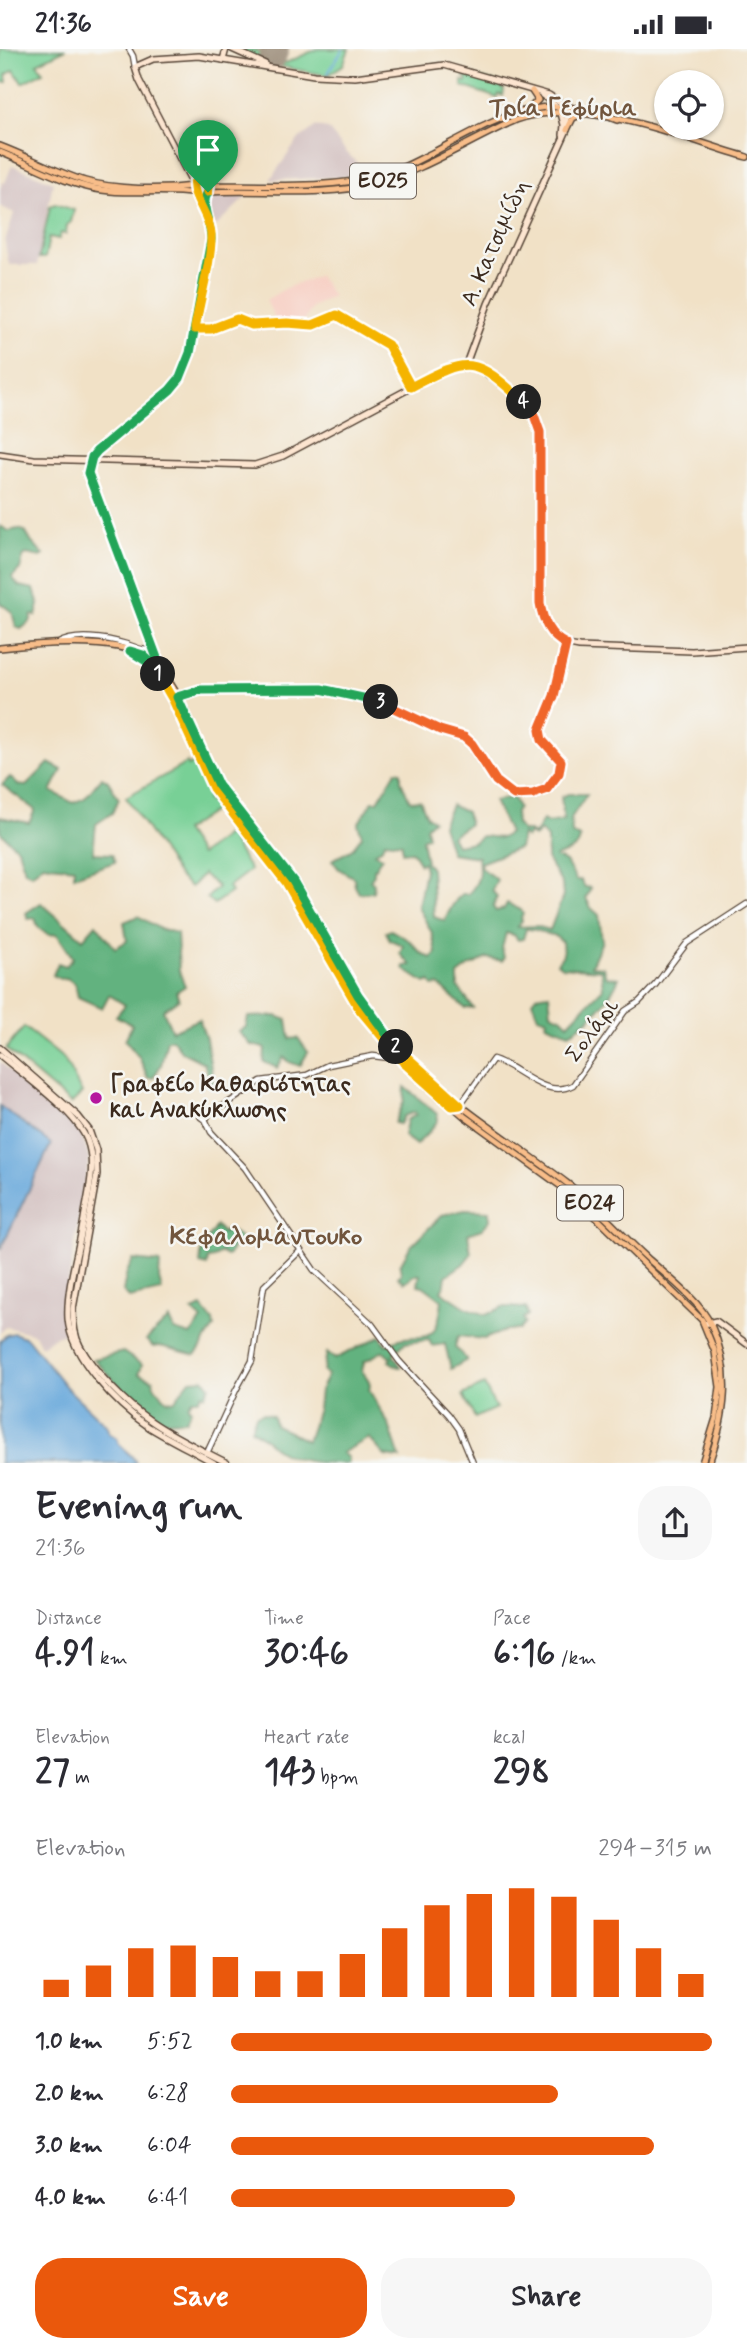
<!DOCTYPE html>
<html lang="en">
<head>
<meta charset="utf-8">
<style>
	body { margin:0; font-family:Mynerve,sans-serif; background:#f7f7f7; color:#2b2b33; height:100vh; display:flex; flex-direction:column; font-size:26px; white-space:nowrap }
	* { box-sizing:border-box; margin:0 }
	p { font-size:23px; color:#7c7c81 }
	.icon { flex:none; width:38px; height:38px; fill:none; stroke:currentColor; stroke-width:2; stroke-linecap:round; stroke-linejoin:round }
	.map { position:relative; height:1414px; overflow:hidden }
	.details { display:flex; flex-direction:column; background:#fff; flex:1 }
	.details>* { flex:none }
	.tools { position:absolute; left:654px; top:21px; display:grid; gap:14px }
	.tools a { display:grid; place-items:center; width:70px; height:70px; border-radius:50%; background:#fff; box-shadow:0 2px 5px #0004; font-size:35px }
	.pin { position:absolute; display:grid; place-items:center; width:60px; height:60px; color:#fff; margin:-72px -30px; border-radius:50% 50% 50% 0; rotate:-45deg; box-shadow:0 0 7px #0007 }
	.pin .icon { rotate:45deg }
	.km { position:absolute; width:35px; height:35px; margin:-18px; border-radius:50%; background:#222; color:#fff; font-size:19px; line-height:35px; text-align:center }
	.round { display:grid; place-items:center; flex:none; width:74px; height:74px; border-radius:28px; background:#f7f7f7 }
	.overview { display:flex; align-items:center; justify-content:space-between; height:119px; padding:0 35px }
	h1 { font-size:38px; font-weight:700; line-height:52px }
	.metrics { display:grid; grid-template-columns:repeat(3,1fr); gap:10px; height:119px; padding:7px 35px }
	.metrics div { display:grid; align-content:center }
	.metrics b { font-size:35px; font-weight:700 }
	.metrics small { font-size:19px; font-weight:400 }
	.metrics p { font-size:19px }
	.chart { height:196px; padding:14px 35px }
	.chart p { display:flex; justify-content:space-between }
	.chart svg { width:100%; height:126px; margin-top:7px; stroke:#ea580c; stroke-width:6 }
	.primary-button { display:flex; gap:14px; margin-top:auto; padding:14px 35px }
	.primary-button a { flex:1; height:80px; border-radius:28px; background:#ea580c; color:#fff; font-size:28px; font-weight:700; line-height:80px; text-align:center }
	.primary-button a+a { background:#f7f7f7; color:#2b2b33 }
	ul { padding:0 35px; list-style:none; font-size:23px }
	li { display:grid; grid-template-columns:112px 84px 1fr; align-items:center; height:52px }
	li i { height:18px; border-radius:9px; background:#ea580c }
	.status { display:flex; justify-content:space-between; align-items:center; height:49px; padding:0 35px; background:#fff; direction:ltr }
	.status svg { height:19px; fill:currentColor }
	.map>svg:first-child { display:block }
	.built { fill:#f7d1c6 }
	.industrial { fill:#d2bfbf }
	.green { fill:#78d096; stroke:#5a7d5a; stroke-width:2 }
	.forest { fill:#62b27f; stroke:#4e6e4e; stroke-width:2; fill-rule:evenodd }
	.water { fill:#67a8db; stroke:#51697c; stroke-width:2 }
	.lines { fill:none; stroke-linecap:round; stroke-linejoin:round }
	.stream { stroke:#67a8db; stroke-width:2 }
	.runway { stroke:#968672; stroke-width:28 }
	.tertiary-casing { stroke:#564537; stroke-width:7 }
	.secondary-casing { stroke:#564537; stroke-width:8 }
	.primary-casing { stroke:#564537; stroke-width:8 }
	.tertiary { stroke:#fff; stroke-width:4.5 }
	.secondary { stroke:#fce5d0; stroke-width:5 }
	.primary { stroke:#f8bd89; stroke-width:5 }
	.split-1-casing { stroke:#fff; stroke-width:14 }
	.split-2-casing { stroke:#fff; stroke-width:14 }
	.split-3-casing { stroke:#fff; stroke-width:14 }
	.split-4-casing { stroke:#fff; stroke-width:14 }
	.split-5-casing { stroke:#fff; stroke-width:14 }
	.split-1 { stroke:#22a559; stroke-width:9 }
	.split-2 { stroke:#f5b400; stroke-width:9 }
	.split-3 { stroke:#22a559; stroke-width:9 }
	.split-4 { stroke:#f0652b; stroke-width:9 }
	.split-5 { stroke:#f5b400; stroke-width:9 }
	.poi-dot { fill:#b5179e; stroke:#f6f6f2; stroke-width:2.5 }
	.labels { text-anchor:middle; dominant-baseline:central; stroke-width:5; stroke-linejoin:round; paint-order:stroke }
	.shield { fill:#f6f6f2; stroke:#73675e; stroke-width:2 }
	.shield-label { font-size:21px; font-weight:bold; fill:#3b2a1e }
	.street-label { font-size:23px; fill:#3b2a1e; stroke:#f6f6f2 }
	.poi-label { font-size:23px; font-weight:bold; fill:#3b2a1e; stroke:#f6f6f2; text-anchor:start }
	.neighbourhood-label { font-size:24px; font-weight:bold; fill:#71553d; stroke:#f6f6f2 }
	.quarter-label { font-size:26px; font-weight:bold; fill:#71553d; stroke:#f6f6f2 }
</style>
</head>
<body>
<div class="status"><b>21:36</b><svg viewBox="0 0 49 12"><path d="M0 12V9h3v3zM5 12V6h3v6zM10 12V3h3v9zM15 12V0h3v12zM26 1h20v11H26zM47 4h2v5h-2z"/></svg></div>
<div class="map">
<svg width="747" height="1414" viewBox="0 0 747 1414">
	<rect width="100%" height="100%" fill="#f6f6f2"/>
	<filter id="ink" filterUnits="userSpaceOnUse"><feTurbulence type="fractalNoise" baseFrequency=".0143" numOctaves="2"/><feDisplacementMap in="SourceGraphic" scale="14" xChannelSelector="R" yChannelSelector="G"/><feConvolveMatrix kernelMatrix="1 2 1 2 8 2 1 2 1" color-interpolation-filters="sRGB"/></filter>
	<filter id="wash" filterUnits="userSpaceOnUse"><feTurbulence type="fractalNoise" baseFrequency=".00686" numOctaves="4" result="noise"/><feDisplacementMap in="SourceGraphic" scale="28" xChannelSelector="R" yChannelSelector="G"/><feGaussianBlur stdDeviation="1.57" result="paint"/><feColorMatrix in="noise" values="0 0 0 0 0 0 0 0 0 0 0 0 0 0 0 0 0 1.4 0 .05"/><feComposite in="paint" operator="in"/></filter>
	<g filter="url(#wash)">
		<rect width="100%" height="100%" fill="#f1e1c6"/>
		<!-- built -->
		<polygon class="built" points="319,227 333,247 312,258 305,271 276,272 266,251 286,239"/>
		<!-- industrial -->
		<g class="industrial">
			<polygon points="315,78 328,80 347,104 367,123 345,128 270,131 298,91"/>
			<polygon points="12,116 53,133 37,216 10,216 8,212 5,193 14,164 0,157 0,139 3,133 5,134"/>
			<polygon points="248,146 217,176 214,176 207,157 209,149"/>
			<polygon points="0,1013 68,1069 82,1087 89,1109 66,1247 66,1283 56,1287 41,1297 35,1285 6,1278 0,1284 0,1201 51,1095 0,1057"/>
		</g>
		<!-- green -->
		<g class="green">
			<polygon points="0,0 66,0 37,14 43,23 22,34 14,21 6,26 7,33 0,33"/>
			<path d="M236,0H252L286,14L317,0H349L343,16L328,26C296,21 265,16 236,0Z"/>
			<polygon points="466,25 507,36 501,38 504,41 503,47 499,45 497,49 462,37 462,32 466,33 467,29 464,28"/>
			<polygon points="55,155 74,161 71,173 67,176 66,185 61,184 59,190 49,188 45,209 39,209 50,157"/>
			<polygon points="187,714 188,717 194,714 209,744 207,751 218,759 184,782 200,806 228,785 250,821 228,838 231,843 214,855 207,849 218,838 203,825 191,838 179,828 126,748"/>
			<polygon points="24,978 64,1010 82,1044 71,1055 6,1000"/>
			<polygon points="484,1336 496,1359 475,1369 463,1346"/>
		</g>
		<!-- forest -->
		<g class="forest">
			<polygon points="0,477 9,482 18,480 25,482 32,494 44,506 41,508 26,505 23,509 20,520 12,528 19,537 34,540 39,556 36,567 32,566 30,573 21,580 16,578 12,563 0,554"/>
			<polygon points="49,714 62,721 51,742 73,754 85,749 102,728 108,732 119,750 112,764 96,775 93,804 112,805 115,813 74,827 74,819 43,815 32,825 25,822 18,800 0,783 0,768 29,774 35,761 2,736 10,728 18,736 26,737"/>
			<path d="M396,722L401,723V732L410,752L420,751L427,767L433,771L426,778L428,787L422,790L426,813L431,820L434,868L445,872C448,863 455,851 462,845H468C480,833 480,825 478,808L451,804L442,776L451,756L466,763L469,775L451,787L456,796L474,793L482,787L501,789L509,784L494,752L513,748L518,759L515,764L516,775L522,782H528L534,786L543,771L548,774L564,771L561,748L568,745H587L571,769L572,785L580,788C580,801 566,803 556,808L566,813L576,831H581L585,838L591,839L586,849L591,859L599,866L602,892L591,917L603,918L606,928L619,929C611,949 589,974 569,984L546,975L547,970L538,967L532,952L536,947L549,945L551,964L561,968L568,975L603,939L601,921L562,918L557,914L563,906L562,893L554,886C543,886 539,879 526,880L523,890L518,891L514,886L506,884L502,899L504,909L502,912L487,909L470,917L458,926V938L473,959H465L439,936L433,937L430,932L425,934L405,921L404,917L411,916L400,905L403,896L390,891L386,883L391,881L410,892L421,904L431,909L436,904L432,884L418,858L425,821L423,813L420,815L412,802L402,803V794L385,792L381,800L374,804L382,808L374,820V825L370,831L374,835L373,843L359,844L355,837L354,829L339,820L332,811L351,801L362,787L358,775L373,752H378ZM541,782L547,790V810L562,835L563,847L550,881L536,877L517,878L522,872L521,868L523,865L521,861L507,854L504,860L496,862L493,858L497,848L492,841L497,831L481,819L480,814L519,799L522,785L526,789L529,784L534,788Z"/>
			<polygon points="41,854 83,890 96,875 115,899 127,892 124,873 138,867 160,880 177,884 179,922 185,937 176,943 179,950 163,961 172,982 199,970 206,990 214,1036 211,1037 204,1014 182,1003 172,990 167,991 161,1016 153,1029 148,1029 139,1008 125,991 132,976 116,967 125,956 109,946 102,959 78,948 75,935 67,929 60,930 53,926 58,914 66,917 73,909 57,885 49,886 38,878 35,869 28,870 26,864"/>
			<polygon points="276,967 287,971 290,990 298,989 308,1003 300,1017 289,1013 284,1008 277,1019 264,1013 265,999 251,996 239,983 246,978 248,968"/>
			<polygon points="405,1038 437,1065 438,1071 430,1082 416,1096 404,1087 407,1071 416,1066 415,1063 404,1067 400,1075 395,1074 404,1052"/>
			<path d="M465,1161L489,1162L490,1171L482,1180L468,1185L471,1205L463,1215L446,1227L445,1234L441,1242L467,1259L486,1266L503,1258L526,1259L528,1266L523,1269L525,1274L519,1281H507L484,1290L458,1287L455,1298L467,1311L451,1320L445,1295L432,1297L429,1291L405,1294L393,1305L401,1318H398L389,1312L391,1309L383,1302L364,1313L362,1322C367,1329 372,1333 369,1341L389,1376L400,1409L385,1407L369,1389L342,1404L348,1409V1414C324,1414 297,1414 277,1401C268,1393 262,1386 251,1380L256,1366L263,1364L273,1367L275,1376L307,1392L318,1360L320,1341L328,1326L323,1322L327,1304L335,1310L380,1287L386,1296C417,1276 436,1309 442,1251L423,1237L418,1236L420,1226H415L405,1233L398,1228L401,1225L400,1216L410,1198L442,1166Z"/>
			<polygon points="216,1177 223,1184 228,1180 240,1188 240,1192 234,1195 229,1206 226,1207 221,1203 214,1209 208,1210 207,1217 200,1215 202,1197"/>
			<polygon points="133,1211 160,1214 159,1230 162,1242 129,1249 123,1242 127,1223"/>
			<path d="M202,1258L213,1272L214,1279C205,1288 204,1298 195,1306L160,1297L153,1298L146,1291L169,1270L174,1281L190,1286L202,1271L192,1262Z"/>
			<polygon points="123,1303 142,1316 139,1325 153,1331 154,1337 167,1351 174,1352 190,1331 204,1330 210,1337 205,1346 202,1344 198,1350 192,1350 188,1357 191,1360 186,1371 163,1372 125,1343 94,1310"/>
		</g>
		<!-- water -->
		<g class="water">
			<polygon points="0,1057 51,1095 0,1201"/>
			<path d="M14,1284L27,1289L67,1339L106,1376L109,1384L117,1389C119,1401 132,1403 136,1414H0V1292L6,1286Z"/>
		</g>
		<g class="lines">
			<!-- stream -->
			<polyline class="stream" points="328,24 343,0"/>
			<!-- runway -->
			<polyline class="runway" points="272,8 275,0"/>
		</g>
	</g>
	<g filter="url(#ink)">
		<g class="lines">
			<defs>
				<g id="tertiary">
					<polyline points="129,0 133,7 135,18"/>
					<polyline points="195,280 211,280 237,270 252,276 287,274 313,276 337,266 388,296 411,338"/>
					<path d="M57,595C74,584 107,589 126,595C136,598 143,603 154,600"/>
					<polyline points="175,649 195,642 321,640 377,652 440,681 464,688 472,695 500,737 514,746 529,746 549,739 561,719 561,712 542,691 540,681 554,647 566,595"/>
					<path d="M460,1056L493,1010C518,1017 545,1051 573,1036L625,962L639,953L656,935L687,894L747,855"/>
					<circle cx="204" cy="1065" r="4.5"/>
					<polyline points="208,1064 225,1056 261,1032 307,1026 328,1016 357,1010 373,1007 389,1009 397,1005"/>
					<polyline points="205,1070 211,1083 245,1119 314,1221 372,1275 399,1312 449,1366 459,1380 473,1414"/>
					<polyline points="207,1404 236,1341 252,1312 264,1237 300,1202"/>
				</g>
				<g id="secondary">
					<polyline points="232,0 265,15"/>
					<polyline points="223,11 226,0"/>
					<polyline points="542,46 560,60 564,76 563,86"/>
					<polyline points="193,135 139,31 135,18 153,10 199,7 314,26 355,28 444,16 549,46 563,55 567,62 567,81 488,255 466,315"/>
					<path d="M0,405L34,410L255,416L283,407L450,318L463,315L476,317L514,344L534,366L539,379L541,394L539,548C542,573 552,595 579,598L692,602L747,598"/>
					<path d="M0,999L78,1067L89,1081L96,1101L97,1126L73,1260C73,1273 74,1286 80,1297C94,1323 127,1356 151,1372C174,1388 202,1401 227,1414"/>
					<path d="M0,1006C24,1027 76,1063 87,1091C97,1117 88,1144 84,1170C79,1200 66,1239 68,1270C71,1309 117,1356 149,1378C170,1391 193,1402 214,1414"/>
					<polyline points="704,1275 716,1272 747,1295"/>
				</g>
				<g id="primary">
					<polyline points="531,58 538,51 532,42"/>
					<path d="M617,71C542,39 497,70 432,104C416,112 400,121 383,126C332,140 267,136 214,136L200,131L194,134L193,141L195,146L202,148L208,143C261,140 322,148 374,135C422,123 470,91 516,71C584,46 680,89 747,108"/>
					<polyline points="567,81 573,69 582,65"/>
					<path d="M0,97C29,108 56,123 85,132C115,141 162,141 193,137"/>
					<path d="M0,103C33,116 66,136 102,141C133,146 165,139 195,145"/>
					<path d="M0,599C35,595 117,588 146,608C186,637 193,695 218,736C239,771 272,799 294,834C331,893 357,957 406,1008C454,1058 514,1093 568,1135C596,1157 620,1184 646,1208C666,1226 700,1252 711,1276C733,1323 725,1368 709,1414"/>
					<polyline points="144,611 156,623 167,640 213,739 286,833 353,949 386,995 412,1022 464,1067 573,1146 702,1271 715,1303 720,1338 716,1369 702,1414"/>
					<polyline points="162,622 88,424 92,408 97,402 170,341 185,318 192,295 211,191 207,167 196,147"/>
				</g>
			</defs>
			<!-- tertiary casing -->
			<use href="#tertiary" class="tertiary-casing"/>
			<!-- secondary casing -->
			<use href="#secondary" class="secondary-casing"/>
			<!-- primary casing -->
			<use href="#primary" class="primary-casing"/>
			<!-- tertiary -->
			<use href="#tertiary" class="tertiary"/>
			<!-- secondary -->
			<use href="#secondary" class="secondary"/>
			<!-- primary -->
			<use href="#primary" class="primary"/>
		</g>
	</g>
	<g class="lines" filter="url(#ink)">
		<defs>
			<path id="split-1" d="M158,625L146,612L130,602L143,606L163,625L88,424L92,408L97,402L170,341L180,329L190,304L211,191C212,175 199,157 208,143"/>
			<polyline id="split-2" points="158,625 173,651 213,739 286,833 360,961 404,1014 452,1057 460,1056 396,998"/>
			<polyline id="split-3" points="381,653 321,640 200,641 177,648 218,736 293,832 358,946 396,998"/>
			<path id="split-4" d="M381,653L440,681L464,688L472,695L496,732L514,746L533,745L547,740L559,724L561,712L542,691L540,681L554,647L566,595C549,587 543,572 540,554V383L534,366L524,353"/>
			<path id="split-5" d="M208,143L209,138L206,133L201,131L194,134C191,146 211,169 211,186C212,212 199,252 195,280H211L237,270L252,276L287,274L313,276L337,266L388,296L411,338C469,307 474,307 524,353"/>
		</defs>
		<!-- split-1 casing -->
		<use href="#split-1" class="split-1-casing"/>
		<!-- split-2 casing -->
		<use href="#split-2" class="split-2-casing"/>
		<!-- split-3 casing -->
		<use href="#split-3" class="split-3-casing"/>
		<!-- split-4 casing -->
		<use href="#split-4" class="split-4-casing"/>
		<!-- split-5 casing -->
		<use href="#split-5" class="split-5-casing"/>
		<!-- split-1 -->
		<use href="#split-1" class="split-1"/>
		<!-- split-2 -->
		<use href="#split-2" class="split-2"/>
		<!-- split-3 -->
		<use href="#split-3" class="split-3"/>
		<!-- split-4 -->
		<use href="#split-4" class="split-4"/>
		<!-- split-5 -->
		<use href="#split-5" class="split-5"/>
	</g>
	<!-- markers -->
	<circle class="poi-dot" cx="96" cy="1049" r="7"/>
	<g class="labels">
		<!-- shield labels -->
		<g class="shield">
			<rect x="350" y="114.5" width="66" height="35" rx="5"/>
			<rect x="557" y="1136.5" width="66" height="35" rx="5"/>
		</g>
		<g class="shield-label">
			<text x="383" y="132">ΕΟ25</text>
			<text x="590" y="1154">ΕΟ24</text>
		</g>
		<!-- street labels -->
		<g class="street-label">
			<text transform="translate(496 194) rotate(-66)">Α. Κατσιμίδη</text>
			<text transform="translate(593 982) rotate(-53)">Σολάρι</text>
		</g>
		<!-- poi labels -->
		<g class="poi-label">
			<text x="110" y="1036">Γραφείο Καθαριότητας<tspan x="110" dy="26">και Ανακύκλωσης</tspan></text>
		</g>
		<!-- neighbourhood labels -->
		<g class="neighbourhood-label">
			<text x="563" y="59">Τρία Γεφύρια</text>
		</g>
		<!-- quarter labels -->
		<g class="quarter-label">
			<text x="266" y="1188">Κεφαλομάντουκο</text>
		</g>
	</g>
</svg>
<div class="tools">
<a><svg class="icon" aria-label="locate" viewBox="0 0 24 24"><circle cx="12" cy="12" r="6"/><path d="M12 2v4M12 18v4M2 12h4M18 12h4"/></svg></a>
</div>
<div class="pin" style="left:208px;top:143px;background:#1e9e55"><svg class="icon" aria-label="arrive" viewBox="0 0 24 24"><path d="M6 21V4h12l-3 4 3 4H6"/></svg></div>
<b class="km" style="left:158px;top:625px">1</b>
<b class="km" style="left:396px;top:998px">2</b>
<b class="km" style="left:381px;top:653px">3</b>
<b class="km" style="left:524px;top:353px">4</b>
</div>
<section class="details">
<div class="overview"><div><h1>Evening run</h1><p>21:36</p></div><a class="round"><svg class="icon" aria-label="share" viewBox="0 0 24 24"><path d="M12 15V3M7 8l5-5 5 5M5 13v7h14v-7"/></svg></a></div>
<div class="metrics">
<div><p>Distance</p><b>4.91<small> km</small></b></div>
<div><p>Time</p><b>30:46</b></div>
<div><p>Pace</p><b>6:16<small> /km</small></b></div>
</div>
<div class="metrics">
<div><p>Elevation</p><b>27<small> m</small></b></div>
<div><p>Heart rate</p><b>143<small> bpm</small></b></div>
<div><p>kcal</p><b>298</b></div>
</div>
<div class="chart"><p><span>Elevation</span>294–315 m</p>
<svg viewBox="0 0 160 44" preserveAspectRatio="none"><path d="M5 44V38M15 44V33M25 44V27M35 44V26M45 44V30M55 44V35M65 44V35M75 44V29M85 44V20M95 44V12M105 44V8M115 44V6M125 44V9M135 44V17M145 44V27M155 44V36"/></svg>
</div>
<ul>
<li><b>1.0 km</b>5:52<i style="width:100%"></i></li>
<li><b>2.0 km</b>6:28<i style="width:68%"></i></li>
<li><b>3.0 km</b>6:04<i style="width:88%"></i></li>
<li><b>4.0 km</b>6:41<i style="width:59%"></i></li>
</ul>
<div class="primary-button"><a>Save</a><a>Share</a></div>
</section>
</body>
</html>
